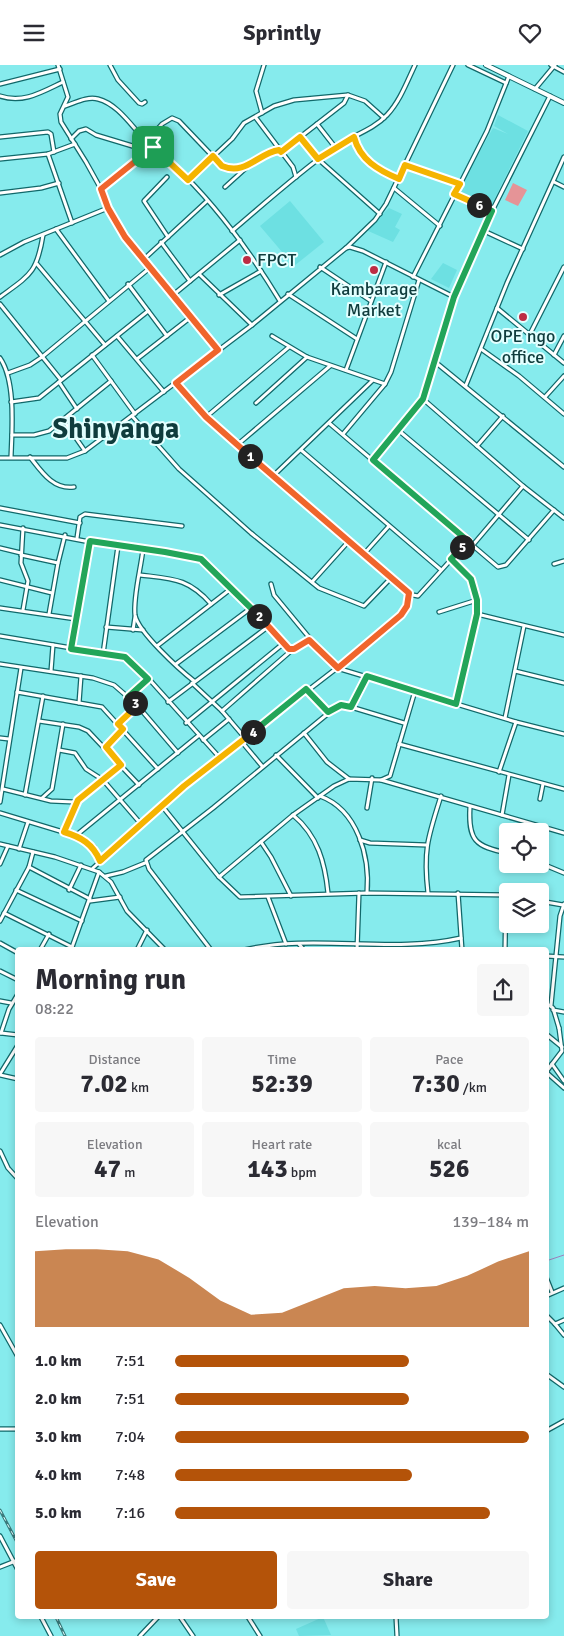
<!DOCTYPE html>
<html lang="en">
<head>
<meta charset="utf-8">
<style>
	body { margin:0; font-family:Signika,sans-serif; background:#f7f7f7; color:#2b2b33; height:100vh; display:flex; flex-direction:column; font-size:19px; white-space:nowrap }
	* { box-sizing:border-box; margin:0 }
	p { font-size:16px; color:#7c7c81 }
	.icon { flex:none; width:28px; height:28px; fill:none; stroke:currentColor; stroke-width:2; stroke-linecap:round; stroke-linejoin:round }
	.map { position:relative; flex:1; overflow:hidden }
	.drawer { position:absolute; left:15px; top:882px; width:534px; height:672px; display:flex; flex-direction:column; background:#fff; border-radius:5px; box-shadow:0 2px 8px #0003 }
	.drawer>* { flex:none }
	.fabs { position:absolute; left:499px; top:758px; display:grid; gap:10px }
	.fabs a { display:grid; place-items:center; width:50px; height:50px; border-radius:5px; background:#fff; box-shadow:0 2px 8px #0003; font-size:25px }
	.pin { position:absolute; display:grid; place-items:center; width:42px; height:42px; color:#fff; margin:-21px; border-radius:10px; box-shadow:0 2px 8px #0006 }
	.km { position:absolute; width:25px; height:25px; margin:-12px; border-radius:50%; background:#222; color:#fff; font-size:14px; line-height:25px; text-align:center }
	.round { display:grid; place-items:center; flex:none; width:52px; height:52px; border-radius:5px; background:#f7f7f7 }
	.headline { display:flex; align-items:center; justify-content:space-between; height:85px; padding:0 20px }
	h1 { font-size:28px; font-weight:800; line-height:38px }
	.stats { display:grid; grid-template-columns:repeat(3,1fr); gap:8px; height:85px; padding:5px 20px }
	.stats div { display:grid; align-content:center; border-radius:5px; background:#f7f7f7; text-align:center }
	.stats b { font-size:25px; font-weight:800 }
	.stats small { font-size:14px; font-weight:400 }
	.stats p { font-size:14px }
	.chart { height:140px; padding:10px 20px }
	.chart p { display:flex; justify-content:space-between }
	.chart svg { width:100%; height:90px; margin-top:5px; fill:#b45309; opacity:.7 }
	.action { display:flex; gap:10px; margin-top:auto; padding:10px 20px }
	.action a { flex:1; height:58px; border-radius:5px; background:#b45309; color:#fff; font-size:20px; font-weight:800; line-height:58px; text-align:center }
	.action a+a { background:#f7f7f7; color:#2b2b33 }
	ul { padding:0 20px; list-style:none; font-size:16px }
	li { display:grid; grid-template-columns:80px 60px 1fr; align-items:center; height:38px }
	li i { height:12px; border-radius:6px; background:#b45309 }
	header { display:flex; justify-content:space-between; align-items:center; height:65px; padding:0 20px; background:#fff; font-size:22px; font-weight:800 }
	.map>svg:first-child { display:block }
	.built { fill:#6de0e2 }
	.green { fill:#e59497 }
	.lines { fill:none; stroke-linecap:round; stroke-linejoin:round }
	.stream { stroke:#a07fbd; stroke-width:1 }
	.minor-casing { stroke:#11686a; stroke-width:5.5 }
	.secondary-casing { stroke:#11686a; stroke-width:6 }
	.minor { stroke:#fff; stroke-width:3 }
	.secondary { stroke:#fff; stroke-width:4 }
	.rail-casing { stroke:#3a7b7c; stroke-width:3 }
	.rail { stroke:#e3ffff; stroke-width:1; stroke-dasharray:4; stroke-linecap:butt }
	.split-1-casing { stroke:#fff; stroke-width:10 }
	.split-2-casing { stroke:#fff; stroke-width:10 }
	.split-3-casing { stroke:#fff; stroke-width:10 }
	.split-4-casing { stroke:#fff; stroke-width:10 }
	.split-5-casing { stroke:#fff; stroke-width:10 }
	.split-6-casing { stroke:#fff; stroke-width:10 }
	.split-7-casing { stroke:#fff; stroke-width:10 }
	.split-1 { stroke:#f0652b; stroke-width:6 }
	.split-2 { stroke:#f0652b; stroke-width:6 }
	.split-3 { stroke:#22a559; stroke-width:6 }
	.split-4 { stroke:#f5b400; stroke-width:6 }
	.split-5 { stroke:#22a559; stroke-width:6 }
	.split-6 { stroke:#22a559; stroke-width:6 }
	.split-7 { stroke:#f5b400; stroke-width:6 }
	.poi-dot { fill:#bd2c44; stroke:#e3ffff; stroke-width:2 }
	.labels { text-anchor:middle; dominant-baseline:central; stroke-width:4; stroke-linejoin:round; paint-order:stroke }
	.poi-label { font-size:18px; fill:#0f3c3d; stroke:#e3ffff }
	.town-label { font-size:28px; font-weight:bold; fill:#0f3c3d; stroke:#e3ffff }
</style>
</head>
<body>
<header><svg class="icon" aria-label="menu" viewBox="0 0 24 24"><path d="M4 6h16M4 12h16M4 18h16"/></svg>Sprintly<svg class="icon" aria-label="heart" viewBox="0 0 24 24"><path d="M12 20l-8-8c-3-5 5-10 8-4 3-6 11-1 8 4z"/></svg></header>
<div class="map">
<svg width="564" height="1571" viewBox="0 0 564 1571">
	<rect width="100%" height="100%" fill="#86ebed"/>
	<!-- built -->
	<g class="built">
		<polygon points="498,50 528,66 490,143 456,128 493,63 508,69 494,61"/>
		<polygon points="290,136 324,177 294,201 260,161"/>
		<polygon points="389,143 402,149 395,162 400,165 393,177 366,165"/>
		<polygon points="443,198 457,205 449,223 431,214"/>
		<polygon points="323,1552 331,1570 299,1571 296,1564"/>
	</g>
	<!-- green -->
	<polygon class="green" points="513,118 527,125 518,141 505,135"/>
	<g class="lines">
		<!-- stream -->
		<polyline class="stream" points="546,1196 564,1190"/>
		<defs>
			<g id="minor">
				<polyline points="58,0 68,32 60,49 61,57 86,97 101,124 108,143 125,172 218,285"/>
				<polyline points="110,0 118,15 139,38 142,39 145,37"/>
				<polyline points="468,0 506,18"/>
				<polyline points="551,0 564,7"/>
				<polyline points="0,19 60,4"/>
				<polyline points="535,24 555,0"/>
				<path d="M0,31C23,39 42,27 63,17"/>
				<polyline points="550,31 492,146 454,232 423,334 523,421 564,453"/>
				<path d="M65,41C75,38 87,31 98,34C118,39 132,62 146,76C155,85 166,92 175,101C216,140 251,188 280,236"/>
				<polyline points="262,48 256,26 264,0"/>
				<polyline points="256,53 293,102 296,112"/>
				<polyline points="317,59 335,82"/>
				<polyline points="0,72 48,67 51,69 54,87"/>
				<polyline points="300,72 318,94 380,149"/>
				<path d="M354,72C360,95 378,105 399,114"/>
				<polyline points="71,74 79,66 86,64 96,70 149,86"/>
				<path d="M147,76L162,59L172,53L179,56L222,101C246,111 258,88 279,85"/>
				<polyline points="281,87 344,38 348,30"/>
				<polyline points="48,89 72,158"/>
				<polyline points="0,94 48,89 75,79"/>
				<polyline points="405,100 460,119"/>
				<polyline points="167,112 144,136 168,172"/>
				<polyline points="188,115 232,74 244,58 274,41 294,35 348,30 365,36 384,53"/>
				<polyline points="554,117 564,122"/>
				<polyline points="225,122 246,103"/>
				<polyline points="394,123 440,161"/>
				<polyline points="101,124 153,82"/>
				<polyline points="0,128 41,123 59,118"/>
				<polyline points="454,129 492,146"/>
				<polyline points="56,164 109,236"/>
				<path d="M232,166C265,138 297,109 332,84C350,71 372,66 387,50C400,36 407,17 415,0"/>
				<polyline points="484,166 523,184"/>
				<polyline points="161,177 190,216"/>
				<polyline points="346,183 375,155 386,139 453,0"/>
				<polyline points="0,190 24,177 108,143"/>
				<polyline points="144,194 207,136"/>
				<polyline points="37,199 105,280"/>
				<polyline points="320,202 371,236"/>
				<polyline points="199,209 252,260"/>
				<polyline points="413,212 487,66 509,11"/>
				<polyline points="128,219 167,271"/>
				<polyline points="288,229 357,274"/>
				<polyline points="173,230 240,175"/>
				<polyline points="219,230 261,206"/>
				<path d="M0,232C30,210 37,208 43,170"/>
				<polyline points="0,239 61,315"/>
				<polyline points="497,243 564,298"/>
				<polyline points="530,269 564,202"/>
				<polyline points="117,271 164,327"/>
				<polyline points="272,271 307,292 385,319"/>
				<polyline points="481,284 519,311 564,349"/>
				<polyline points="92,290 135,349"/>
				<polyline points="554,290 564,271"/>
				<path d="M0,293C16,316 12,364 11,392"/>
				<polyline points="137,294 191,252"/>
				<polyline points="434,296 564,402"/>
				<polyline points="346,305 386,197"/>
				<polyline points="8,308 30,300 42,292 151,202"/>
				<polyline points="59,317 77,344"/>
				<path d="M176,318C221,369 274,412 326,456C355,481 381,508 413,530L418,531L468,476"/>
				<polyline points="466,320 507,218 564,92"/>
				<polyline points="545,332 564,311"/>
				<polyline points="11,337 39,333 148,246"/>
				<polyline points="256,338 307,292"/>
				<polyline points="132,351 179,404 251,468 319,523 364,541 391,513"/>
				<polyline points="206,352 289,282"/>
				<polyline points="64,356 85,386"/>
				<polyline points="329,358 498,502 506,500 554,445"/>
				<polyline points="398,365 529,475"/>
				<polyline points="343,369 385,319 391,307 419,215"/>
				<polyline points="12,370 34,370 49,366 111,316"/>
				<polyline points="237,380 330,301"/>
				<polyline points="477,381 503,351"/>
				<polyline points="301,385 440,504"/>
				<path d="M30,392C41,406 53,425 74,422"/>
				<polyline points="0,393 67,393 85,386 252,260 346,183 350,182 363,186 454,232"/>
				<polyline points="373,395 423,334"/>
				<polyline points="273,411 372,316"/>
				<polyline points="0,443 80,458"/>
				<polyline points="0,460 90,477 196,492 232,523 289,584 294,584 309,575 337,603"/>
				<polyline points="77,473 80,452 85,449 182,461"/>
				<polyline points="472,481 523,421"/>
				<polyline points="0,483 21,488"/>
				<path d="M143,484C141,503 133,532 135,550C138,567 180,605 194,616"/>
				<polyline points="21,490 58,498"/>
				<polyline points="363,490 389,461"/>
				<path d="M451,494C471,514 477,520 477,549L456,639"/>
				<polyline points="554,499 564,496"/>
				<path d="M140,510C173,514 188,513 211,539"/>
				<polyline points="0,515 52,528"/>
				<polyline points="312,517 348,477"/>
				<polyline points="271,519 274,530 312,576"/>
				<polyline points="0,543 76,554"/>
				<polyline points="23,545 28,516 21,498 23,463"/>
				<polyline points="439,547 477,535"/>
				<polyline points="49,549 58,498 65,470"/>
				<polyline points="477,549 564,570"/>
				<polyline points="106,562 143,565"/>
				<polyline points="133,565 135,552"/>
				<polyline points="0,571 125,592 149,614 220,693"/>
				<polyline points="157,581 232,523"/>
				<polyline points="71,584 90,477"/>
				<polyline points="103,589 118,481"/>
				<polyline points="0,599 93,613 114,620 137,640 178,688"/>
				<polyline points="176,599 251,543"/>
				<polyline points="338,603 401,550 407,541 409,528"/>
				<polyline points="51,606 53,580"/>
				<polyline points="515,606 564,618"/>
				<polyline points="192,618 222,646 245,673"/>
				<polyline points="306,624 328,647"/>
				<polyline points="17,627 102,642 158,704"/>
				<polyline points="128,632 149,614"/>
				<polyline points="168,637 269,561"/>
				<polyline points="79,638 81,611"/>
				<polyline points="351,642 367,611"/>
				<polyline points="222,646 292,585"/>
				<polyline points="505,653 524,561"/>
				<polyline points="39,656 79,662 88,666 139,720"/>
				<polyline points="186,658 284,578"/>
				<polyline points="118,659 137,640"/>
				<polyline points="304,668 327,697 349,714"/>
				<polyline points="0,673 9,674"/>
				<polyline points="203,675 229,654"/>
				<polyline points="242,677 262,701"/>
				<polyline points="399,679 564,724"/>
				<polyline points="105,682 123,664"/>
				<polyline points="59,685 75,688 86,704 103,715 141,759"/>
				<polyline points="276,690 318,733"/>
				<polyline points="499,707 516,657"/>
				<polyline points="381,715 390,711 415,626"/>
				<polyline points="3,724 51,736 74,737 84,731 121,700"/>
				<polyline points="25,730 43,631"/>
				<path d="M320,731C358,745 370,792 367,828"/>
				<polyline points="42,733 52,724 63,659"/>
				<polyline points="540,734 543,719"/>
				<polyline points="0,737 21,603"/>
				<polyline points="162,741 219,812 240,832 367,828 508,830"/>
				<path d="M470,742C468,775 475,782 508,788"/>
				<polyline points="367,743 372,713"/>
				<polyline points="0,748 73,770 79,768 198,671"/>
				<path d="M293,750C318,771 325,798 328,828"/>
				<polyline points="502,750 509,710"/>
				<polyline points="64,767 78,736"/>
				<polyline points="76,770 94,782 100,796"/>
				<polyline points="360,775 370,778 426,780"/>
				<polyline points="261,777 271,792 291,831"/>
				<polyline points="0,779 55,792 99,807 111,817 127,846 165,885"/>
				<polyline points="19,784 28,757"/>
				<polyline points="540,798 564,808"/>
				<polyline points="0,799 8,781"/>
				<polyline points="29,802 90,834"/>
				<polyline points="93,803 184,721 337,603 516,657 564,669"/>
				<polyline points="106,811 123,807 145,798"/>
				<polyline points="219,812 293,750 334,721 349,714 381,715 564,768"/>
				<polyline points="16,825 82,856"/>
				<polyline points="69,825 81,800"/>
				<path d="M428,828C423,785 428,772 441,731"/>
				<polyline points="458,828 462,885"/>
				<polyline points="268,832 286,879"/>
				<polyline points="90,836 120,832"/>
				<polyline points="540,836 563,840"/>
				<polyline points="4,848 72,882"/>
				<polyline points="0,856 29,802 33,787"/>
				<polyline points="0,878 18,888"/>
				<polyline points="299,879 304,885"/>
				<polyline points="40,885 49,869"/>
				<polyline points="71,885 99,807"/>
				<polyline points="137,885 147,865"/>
				<polyline points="211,885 149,804 146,795 213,743 336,642 351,642 404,658"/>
				<path d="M244,885C313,868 390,889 461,873"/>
				<polyline points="357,885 359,828"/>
				<polyline points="505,885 506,830"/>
				<polyline points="546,891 564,892"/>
				<polyline points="0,906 18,915"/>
				<polyline points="0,936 11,938"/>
				<polyline points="546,938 553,943 559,963"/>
				<polyline points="551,940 560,851 564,839"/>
				<polyline points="553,945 564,947"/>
				<polyline points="1,968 9,944 18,929"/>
				<polyline points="1,968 18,970"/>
				<polyline points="546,969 562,982"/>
				<polyline points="552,999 564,1016"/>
				<polyline points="546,1007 562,986 559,963"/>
				<polyline points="546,1007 564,1023"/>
				<polyline points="0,1009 18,980"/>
				<polyline points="0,1010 18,1014"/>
				<polyline points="0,1086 8,1103 18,1114"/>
				<polyline points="546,1212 552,1227"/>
				<polyline points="546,1231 564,1223"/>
				<polyline points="546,1250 555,1259 564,1255"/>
				<polyline points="555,1259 564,1270"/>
				<polyline points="0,1260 18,1292"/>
				<polyline points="546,1309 564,1322"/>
				<polyline points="0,1364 18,1364"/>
				<polyline points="546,1366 564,1356"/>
				<polyline points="0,1471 18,1505"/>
				<polyline points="0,1502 18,1495"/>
				<polyline points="41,1552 51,1571"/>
				<polyline points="180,1552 193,1571"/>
				<polyline points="248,1552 260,1571"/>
				<polyline points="396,1552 397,1571"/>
				<polyline points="140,1571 158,1552"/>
			</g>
			<polyline id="secondary" points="486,0 564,38"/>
		</defs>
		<!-- minor casing -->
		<use href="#minor" class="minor-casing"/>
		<!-- secondary casing -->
		<use href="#secondary" class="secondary-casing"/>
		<!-- minor -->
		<use href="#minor" class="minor"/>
		<!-- secondary -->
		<use href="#secondary" class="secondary"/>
		<defs>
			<g id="rail">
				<polyline points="0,1445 18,1479"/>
				<polyline points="56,1552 65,1571"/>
			</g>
		</defs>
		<!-- rail casing -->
		<use href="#rail" class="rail-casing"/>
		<!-- rail -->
		<use href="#rail" class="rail"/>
	</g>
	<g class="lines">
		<defs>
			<polyline id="split-1" points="153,82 101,124 108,143 125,172 218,285 176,318 206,352 250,391"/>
			<polyline id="split-2" points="250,391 409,528 407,541 401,550 338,603 309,575 294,584 289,584 259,551"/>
			<polyline id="split-3" points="135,638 128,632 148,614 125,592 71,584 90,476 165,487 201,494 259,551"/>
			<path id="split-4" d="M135,638L138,640L118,659L123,664L106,682L121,700L78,735L64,767C81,772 93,779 100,796L184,721L253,667"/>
			<polyline id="split-5" points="253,667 306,624 328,647 341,640 351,642 367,611 456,639 477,549 477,535 471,514 451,494 462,482"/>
			<polyline id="split-6" points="462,482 468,476 373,395 423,334 454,232 492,146 479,140"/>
			<path id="split-7" d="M153,82L188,115L213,91L222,101C246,111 258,88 279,85L281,87L300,72L318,94L354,72C360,95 378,105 399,114L405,100L460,119L454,129L479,140"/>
		</defs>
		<!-- split-1 casing -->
		<use href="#split-1" class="split-1-casing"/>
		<!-- split-2 casing -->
		<use href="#split-2" class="split-2-casing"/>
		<!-- split-3 casing -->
		<use href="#split-3" class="split-3-casing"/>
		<!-- split-4 casing -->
		<use href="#split-4" class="split-4-casing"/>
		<!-- split-5 casing -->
		<use href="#split-5" class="split-5-casing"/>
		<!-- split-6 casing -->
		<use href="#split-6" class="split-6-casing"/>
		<!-- split-7 casing -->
		<use href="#split-7" class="split-7-casing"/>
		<!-- split-1 -->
		<use href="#split-1" class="split-1"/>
		<!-- split-2 -->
		<use href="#split-2" class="split-2"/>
		<!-- split-3 -->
		<use href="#split-3" class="split-3"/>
		<!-- split-4 -->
		<use href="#split-4" class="split-4"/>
		<!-- split-5 -->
		<use href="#split-5" class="split-5"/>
		<!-- split-6 -->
		<use href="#split-6" class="split-6"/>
		<!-- split-7 -->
		<use href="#split-7" class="split-7"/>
	</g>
	<!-- markers -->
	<g class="poi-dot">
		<circle cx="247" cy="195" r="5"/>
		<circle cx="374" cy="205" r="5"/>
		<circle cx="523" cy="252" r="5"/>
	</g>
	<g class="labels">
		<!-- poi labels -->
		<g class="poi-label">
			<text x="257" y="195" text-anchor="start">FPCT</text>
			<text x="374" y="224">Kambarage<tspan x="374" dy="21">Market</tspan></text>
			<text x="523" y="271">OPE ngo<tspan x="523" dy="21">office</tspan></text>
		</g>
		<!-- town labels -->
		<g class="town-label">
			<text x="116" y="364">Shinyanga</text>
		</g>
	</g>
</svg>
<div class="fabs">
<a><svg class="icon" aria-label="locate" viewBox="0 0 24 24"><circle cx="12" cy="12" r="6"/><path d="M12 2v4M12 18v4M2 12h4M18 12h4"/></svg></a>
<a><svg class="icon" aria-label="layers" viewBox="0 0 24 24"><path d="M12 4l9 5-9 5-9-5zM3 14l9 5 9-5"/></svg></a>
</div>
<div class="pin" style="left:153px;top:82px;background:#1e9e55"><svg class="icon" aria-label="arrive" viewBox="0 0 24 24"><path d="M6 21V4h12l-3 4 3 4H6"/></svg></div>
<b class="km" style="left:250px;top:391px">1</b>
<b class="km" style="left:259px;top:551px">2</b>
<b class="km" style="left:135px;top:638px">3</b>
<b class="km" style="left:253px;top:667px">4</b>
<b class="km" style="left:462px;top:482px">5</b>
<b class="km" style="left:479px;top:140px">6</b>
<section class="drawer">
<div class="headline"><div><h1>Morning run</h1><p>08:22</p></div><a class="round"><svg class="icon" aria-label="share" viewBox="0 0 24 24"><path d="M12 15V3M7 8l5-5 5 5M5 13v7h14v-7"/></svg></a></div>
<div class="stats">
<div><p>Distance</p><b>7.02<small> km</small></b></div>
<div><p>Time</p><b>52:39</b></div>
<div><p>Pace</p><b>7:30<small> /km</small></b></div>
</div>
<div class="stats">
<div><p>Elevation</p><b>47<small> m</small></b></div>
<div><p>Heart rate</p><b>143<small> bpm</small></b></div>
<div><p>kcal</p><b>526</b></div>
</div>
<div class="chart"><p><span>Elevation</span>139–184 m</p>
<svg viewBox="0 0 160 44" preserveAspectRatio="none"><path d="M0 44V7L10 6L20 6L30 7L40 11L50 20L60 31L70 38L80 37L90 31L100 25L110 24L120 25L130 24L140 19L150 12L160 7V44z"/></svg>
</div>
<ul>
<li><b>1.0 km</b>7:51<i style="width:66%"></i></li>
<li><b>2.0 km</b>7:51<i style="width:66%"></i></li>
<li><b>3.0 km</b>7:04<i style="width:100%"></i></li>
<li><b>4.0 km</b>7:48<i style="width:67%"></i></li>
<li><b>5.0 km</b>7:16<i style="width:89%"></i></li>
</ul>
<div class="action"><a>Save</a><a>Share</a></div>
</section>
</div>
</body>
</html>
